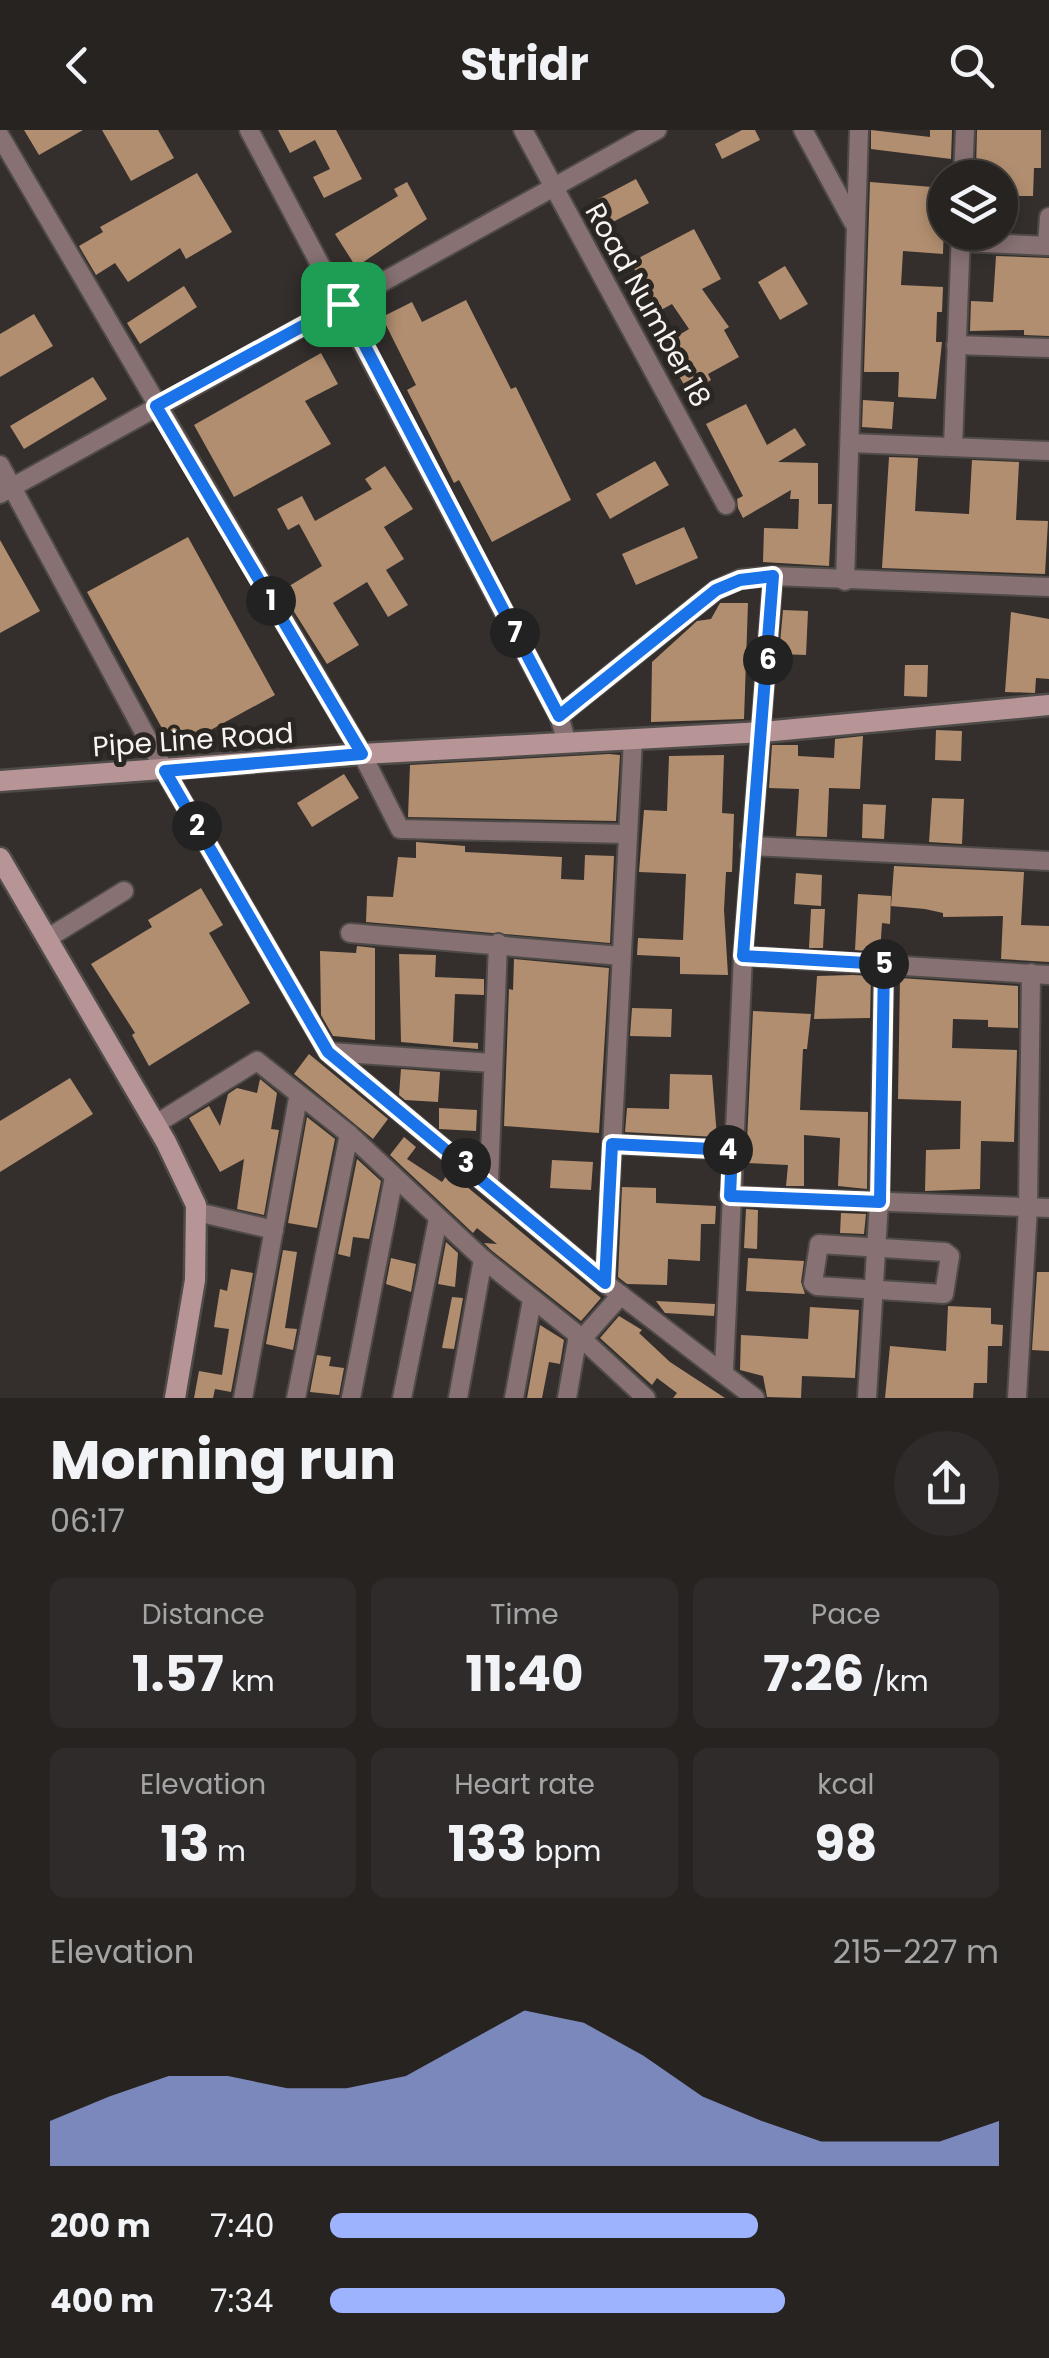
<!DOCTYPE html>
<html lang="en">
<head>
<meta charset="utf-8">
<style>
	body { margin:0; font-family:Poppins,sans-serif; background:#2f2b2a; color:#f1f3f6; height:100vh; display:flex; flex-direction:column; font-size:38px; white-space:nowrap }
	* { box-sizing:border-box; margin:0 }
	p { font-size:32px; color:#a4a4a5 }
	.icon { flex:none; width:55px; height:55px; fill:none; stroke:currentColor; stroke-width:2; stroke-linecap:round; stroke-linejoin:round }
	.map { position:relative; height:1268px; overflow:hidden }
	.side { display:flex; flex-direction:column; background:#272321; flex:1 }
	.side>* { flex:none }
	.tools { position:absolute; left:928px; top:30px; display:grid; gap:20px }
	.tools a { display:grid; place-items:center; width:90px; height:90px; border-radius:50%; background:#272321; box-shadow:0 5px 15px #0003,0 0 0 2px #43403f; font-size:50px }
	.pin { position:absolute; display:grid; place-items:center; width:85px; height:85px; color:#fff; margin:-42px; border-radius:20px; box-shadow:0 5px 15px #0006 }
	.km { position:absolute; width:50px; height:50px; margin:-25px; border-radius:50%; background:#222; color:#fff; font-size:28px; line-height:50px; text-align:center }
	.round { display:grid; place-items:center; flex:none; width:105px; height:105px; border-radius:52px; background:#2f2b2a }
	.summary { display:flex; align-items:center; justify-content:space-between; height:170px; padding:0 50px }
	h1 { font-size:55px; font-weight:700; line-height:75px }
	.metrics { display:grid; grid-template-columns:repeat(3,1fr); gap:15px; height:170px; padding:10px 50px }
	.metrics div { display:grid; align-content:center; border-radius:15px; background:#2f2b2a; text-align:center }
	.metrics b { font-size:50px; font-weight:700 }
	.metrics small { font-size:28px; font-weight:400 }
	.metrics p { font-size:28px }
	.chart { height:280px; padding:20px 50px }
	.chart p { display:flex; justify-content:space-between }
	.chart svg { width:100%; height:180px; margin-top:10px; fill:#9eb3fd; opacity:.7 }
	ul { padding:0 50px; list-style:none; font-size:32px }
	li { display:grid; grid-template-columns:160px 120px 1fr; align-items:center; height:75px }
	li i { height:25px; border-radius:12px; background:#9eb3fd }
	header { display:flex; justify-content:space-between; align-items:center; height:130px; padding:0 50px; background:#272321; font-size:45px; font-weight:700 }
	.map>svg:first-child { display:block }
	.building { fill:#b18e6f }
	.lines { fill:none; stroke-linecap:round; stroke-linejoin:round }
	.street-casing { stroke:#4f4b48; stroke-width:22 }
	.secondary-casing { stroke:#4f4b48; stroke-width:25 }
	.street { stroke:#877172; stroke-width:18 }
	.secondary { stroke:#b79597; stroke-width:20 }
	.route-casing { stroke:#fff; stroke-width:20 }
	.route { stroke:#1a73e8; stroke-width:12 }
	.labels { text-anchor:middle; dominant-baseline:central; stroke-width:10; stroke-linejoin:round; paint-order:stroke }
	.street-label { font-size:28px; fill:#f7f4f2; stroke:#2a2622 }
</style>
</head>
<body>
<header><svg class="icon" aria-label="back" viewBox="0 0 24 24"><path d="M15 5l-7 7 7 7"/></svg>Stridr<svg class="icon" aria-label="search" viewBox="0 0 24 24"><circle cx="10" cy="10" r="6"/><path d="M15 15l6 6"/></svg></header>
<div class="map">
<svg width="1049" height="1268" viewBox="0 0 1049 1268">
	<rect width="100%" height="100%" fill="#342f2c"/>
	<!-- building -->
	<g class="building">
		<polygon points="24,0 83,0 39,25"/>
		<polygon points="102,0 158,0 174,28 131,51"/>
		<polygon points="278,0 336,0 362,49 324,68 313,47 330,39 315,10 290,23"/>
		<polygon points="742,0 755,0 760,10 722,29 715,14"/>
		<polygon points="871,0 930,7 930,0 952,0 951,29 871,19"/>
		<polygon points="977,0 1041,0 1041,38 1034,38 1033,66 1003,66 1003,40 976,40"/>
		<polygon points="197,43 232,102 186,129 180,118 128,152 115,133 96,145 79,116 103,102 100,97"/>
		<polygon points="636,49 649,73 611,93 598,69"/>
		<polygon points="407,52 427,89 356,137 335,104 398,66 394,59"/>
		<polygon points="870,52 945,58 943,124 903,121 901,155 943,157 942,182 937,182 936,212 942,212 936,269 898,267 899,242 864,242"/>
		<polygon points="694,99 721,149 702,159 729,197 724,200 739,227 708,244 711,250 689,263 661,216 689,199 672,174 652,185 648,178 640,182 628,158 640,151 631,132"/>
		<polygon points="996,126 1049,128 1049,206 1024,205 1024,200 970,201 971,171 993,172"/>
		<polygon points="785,136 808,174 780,190 758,152"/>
		<polygon points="184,156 197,177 140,214 127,193"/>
		<polygon points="466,170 511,259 516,257 571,370 492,412 459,350 454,353 407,260 416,255 382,187 412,172 422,192"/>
		<polygon points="34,184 53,216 0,247 0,204"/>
		<polygon points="321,223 338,254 305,271 331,314 234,367 194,295"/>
		<polygon points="93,247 107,269 24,319 10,296"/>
		<polygon points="863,270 894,272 892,299 862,297"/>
		<polygon points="746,274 767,315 795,298 806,315 778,332 818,333 818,374 832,374 829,436 763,432 764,398 798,399 799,369 790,369 791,360 743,388 738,378 737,369 743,366 706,294"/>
		<polygon points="889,327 918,328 915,381 969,384 972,330 1019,332 1016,390 1048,391 1045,444 882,438"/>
		<polygon points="655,331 669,355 610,389 596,364"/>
		<polygon points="385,336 413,379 384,397 404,429 386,440 408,475 388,487 367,452 333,473 359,515 327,534 281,461 322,436 299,394 288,400 277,379 302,366 315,391 372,359 365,349"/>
		<polygon points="684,397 698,428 636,455 622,424"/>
		<polygon points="188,407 275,565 174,620 87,462"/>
		<polygon points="0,410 40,481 0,503"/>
		<polygon points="720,473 748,473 744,589 651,592 652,532 697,491 711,489"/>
		<polygon points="783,480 808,481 806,525 779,524"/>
		<polygon points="1011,482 1049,489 1049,549 1036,548 1035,563 1005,562"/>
		<polygon points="905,535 928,535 927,567 904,566"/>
		<polygon points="936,600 962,601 961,631 935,630"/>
		<polygon points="863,606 860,659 829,658 827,707 796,706 799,659 769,658 772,615 798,615 798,626 834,628 835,609"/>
		<polygon points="609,624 620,625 616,691 408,687 410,635"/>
		<polygon points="724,625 722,683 734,684 732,742 726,742 724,780 728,845 680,844 680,827 637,825 638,808 683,810 686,744 639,742 644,680 667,681 669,626"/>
		<polygon points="344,644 359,668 312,697 297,673"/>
		<polygon points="932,668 964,669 962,714 929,712"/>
		<polygon points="863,674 886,675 884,709 862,708"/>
		<polygon points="416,712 465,716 465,722 562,727 561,749 584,750 585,725 614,726 610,813 366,792 367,766 393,767 398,727 416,728"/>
		<polygon points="894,736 1024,742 1021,795 1049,796 1049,832 1001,829 1003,786 943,787 943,783 925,779 891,776"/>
		<polygon points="796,743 822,745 821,776 794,774"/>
		<polygon points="201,758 223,795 209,803 250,873 149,936 132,905 135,903 91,834 152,797 148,790"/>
		<polygon points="858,764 891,766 890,794 882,793 880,822 855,820"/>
		<polygon points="811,779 825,779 823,818 809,818"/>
		<polygon points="357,816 375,818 375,910 333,906 321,885 320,821 356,823"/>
		<polygon points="399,824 436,825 435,847 484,849 484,865 455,864 453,912 478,913 478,919 401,912"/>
		<polygon points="514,829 609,838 599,1003 504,996 509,859 513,860"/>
		<polygon points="853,845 871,846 870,888 814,889 817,846"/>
		<polygon points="900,848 1018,856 1018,898 988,897 988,890 953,889 952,918 1017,920 1014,1012 981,1011 980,1059 925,1061 926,1020 960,1019 961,971 898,969"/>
		<polygon points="632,878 672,879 671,907 630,906"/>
		<polygon points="753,881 811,884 807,919 803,919 800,980 868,982 867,1059 838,1056 840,1008 804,1005 804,1056 786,1056 788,1035 746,1033"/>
		<polygon points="309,924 388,989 373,1009 294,944"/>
		<polygon points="401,939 440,942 438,972 405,970 399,965"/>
		<polygon points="670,944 712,945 717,1007 625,1002 627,978 669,979"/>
		<polygon points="70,948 93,984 0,1042 0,991"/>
		<polygon points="260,949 277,963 271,999 279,1000 264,1085 237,1079 244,1029 220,1042 189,988 209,976 220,996 228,964 237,958 257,963"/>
		<polygon points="439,978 477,980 476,1001 439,999"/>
		<polygon points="307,987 335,1009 317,1098 288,1093"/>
		<polygon points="404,1007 416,1017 407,1029 442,1052 449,1042 601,1168 581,1191 491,1120 484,1113 497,1114 477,1098 473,1103 390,1025"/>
		<polygon points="357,1029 381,1051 369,1109 353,1107 350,1127 338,1124"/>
		<polygon points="552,1030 593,1032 591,1060 550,1058"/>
		<polygon points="622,1057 656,1058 656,1073 716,1076 715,1094 701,1094 700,1131 668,1129 667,1155 627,1154 618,1147"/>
		<polygon points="746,1079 758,1080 757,1119 744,1118"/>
		<polygon points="841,1083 866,1084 864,1104 840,1103"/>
		<polygon points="446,1112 458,1123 455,1157 438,1154"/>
		<polygon points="283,1120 297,1122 285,1198 297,1199 293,1220 266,1214"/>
		<polygon points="391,1128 416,1134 411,1162 386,1154"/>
		<polygon points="748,1128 804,1131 801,1152 805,1164 746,1161"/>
		<polygon points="231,1139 253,1143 231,1262 215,1259 213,1268 194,1268 199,1241 222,1245 229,1199 214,1197 220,1159 227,1161"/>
		<polygon points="1037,1142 1049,1142 1049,1221 1032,1220"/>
		<polygon points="452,1167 463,1168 454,1219 442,1218"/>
		<polygon points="656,1171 715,1174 714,1186 665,1183"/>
		<polygon points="948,1176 991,1178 991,1194 1003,1195 1002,1216 988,1216 987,1253 974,1253 973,1268 885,1268 890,1216 946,1221"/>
		<polygon points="810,1177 859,1180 855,1248 802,1246 801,1268 767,1267 763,1246 740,1240 741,1205 808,1209"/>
		<polygon points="619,1186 642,1200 639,1203 670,1232 725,1268 673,1268 677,1263 657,1248 652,1255 600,1208"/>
		<polygon points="540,1195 564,1210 560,1234 549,1232 542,1268 527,1268"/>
		<polygon points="317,1225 331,1227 329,1236 344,1238 339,1265 310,1262"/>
	</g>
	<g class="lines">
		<defs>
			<g id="street">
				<polyline points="249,0 559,586 567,613"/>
				<polyline points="523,0 726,375"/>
				<polyline points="803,0 853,92"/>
				<polyline points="0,6 362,624 400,699 628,704"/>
				<polyline points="963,48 965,0"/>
				<polyline points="961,112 1049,116"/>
				<polyline points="1047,116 1049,87"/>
				<polyline points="956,215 1049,218"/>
				<polyline points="850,313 1049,321"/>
				<polyline points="953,317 961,102"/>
				<polyline points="0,335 165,641 328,922 605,1153 755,1268"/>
				<polyline points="0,364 657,0"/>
				<polyline points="845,451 859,0"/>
				<polyline points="559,586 716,460 740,449 773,446 1049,457"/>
				<polyline points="750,716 1049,731"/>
				<polyline points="350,803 621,826"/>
				<polyline points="48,808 124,761"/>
				<polyline points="743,826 1049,845"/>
				<polyline points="329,922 493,933"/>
				<polyline points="156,994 257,931 349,1004 483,1129 578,1205 646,1268"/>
				<polyline points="612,1014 732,1020"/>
				<polyline points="489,1052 498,813"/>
				<polyline points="729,1066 1049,1078"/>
				<polyline points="197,1082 274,1100"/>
				<polygon points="819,1114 945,1122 950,1126 944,1164 817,1156 813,1153"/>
				<polyline points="605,1153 633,609"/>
				<polyline points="582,1209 621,1165"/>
				<polyline points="724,1240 743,826 773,446"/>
				<polyline points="243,1268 298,968"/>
				<polyline points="296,1268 349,1004"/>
				<polyline points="351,1268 394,1047"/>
				<polyline points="402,1268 438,1089"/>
				<polyline points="458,1268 483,1129"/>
				<polyline points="514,1268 532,1170"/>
				<polyline points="567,1268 578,1205"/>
				<polyline points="867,1268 879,1072 884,834"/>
				<polyline points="1017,1268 1028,1077 1031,843"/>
			</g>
			<g id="secondary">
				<polyline points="0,651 362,624 763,602 1049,575"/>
				<polyline points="0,728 166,1012 196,1075 195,1150 175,1268"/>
			</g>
		</defs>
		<!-- street casing -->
		<use href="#street" class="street-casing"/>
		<!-- secondary casing -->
		<use href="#secondary" class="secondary-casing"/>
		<!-- street -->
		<use href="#street" class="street"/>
		<!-- secondary -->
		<use href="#secondary" class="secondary"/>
	</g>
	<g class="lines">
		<defs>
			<polygon id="route" points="343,174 559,586 716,460 740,450 773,446 743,826 884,834 880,1072 730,1066 732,1020 612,1014 605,1153 328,922 165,641 362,624 156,276"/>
		</defs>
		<!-- route casing -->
		<use href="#route" class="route-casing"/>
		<!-- route -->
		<use href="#route" class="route"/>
	</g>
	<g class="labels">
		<!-- street labels -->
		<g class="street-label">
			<text transform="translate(648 175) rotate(61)">Road Number 18</text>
			<text transform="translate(193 610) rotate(-4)">Pipe Line Road</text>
		</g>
	</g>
</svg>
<div class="tools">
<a><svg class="icon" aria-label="layers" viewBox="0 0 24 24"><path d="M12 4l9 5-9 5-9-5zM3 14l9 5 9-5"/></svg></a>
</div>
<div class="pin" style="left:343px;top:174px;background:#1e9e55"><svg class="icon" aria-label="arrive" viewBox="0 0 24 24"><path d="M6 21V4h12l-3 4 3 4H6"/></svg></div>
<b class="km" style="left:271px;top:471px">1</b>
<b class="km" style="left:197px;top:696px">2</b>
<b class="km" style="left:466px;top:1033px">3</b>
<b class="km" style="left:728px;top:1020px">4</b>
<b class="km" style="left:884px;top:834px">5</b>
<b class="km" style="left:768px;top:530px">6</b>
<b class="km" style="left:515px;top:503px">7</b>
</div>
<section class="side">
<div class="summary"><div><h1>Morning run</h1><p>06:17</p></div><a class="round"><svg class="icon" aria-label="share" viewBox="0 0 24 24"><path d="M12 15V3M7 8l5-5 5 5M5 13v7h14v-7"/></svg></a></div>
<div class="metrics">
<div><p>Distance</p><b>1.57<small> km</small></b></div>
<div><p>Time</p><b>11:40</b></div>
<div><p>Pace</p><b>7:26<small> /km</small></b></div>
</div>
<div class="metrics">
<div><p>Elevation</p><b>13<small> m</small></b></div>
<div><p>Heart rate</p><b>133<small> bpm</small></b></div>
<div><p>kcal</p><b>98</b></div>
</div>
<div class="chart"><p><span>Elevation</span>215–227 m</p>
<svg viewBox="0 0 160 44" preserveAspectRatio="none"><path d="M0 44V33L10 27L20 22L30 22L40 25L50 25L60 22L70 14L80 6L90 9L100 17L110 27L120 33L130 38L140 38L150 38L160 33V44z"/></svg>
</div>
<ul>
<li><b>200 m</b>7:40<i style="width:64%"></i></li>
<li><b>400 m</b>7:34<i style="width:68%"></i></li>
</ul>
</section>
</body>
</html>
